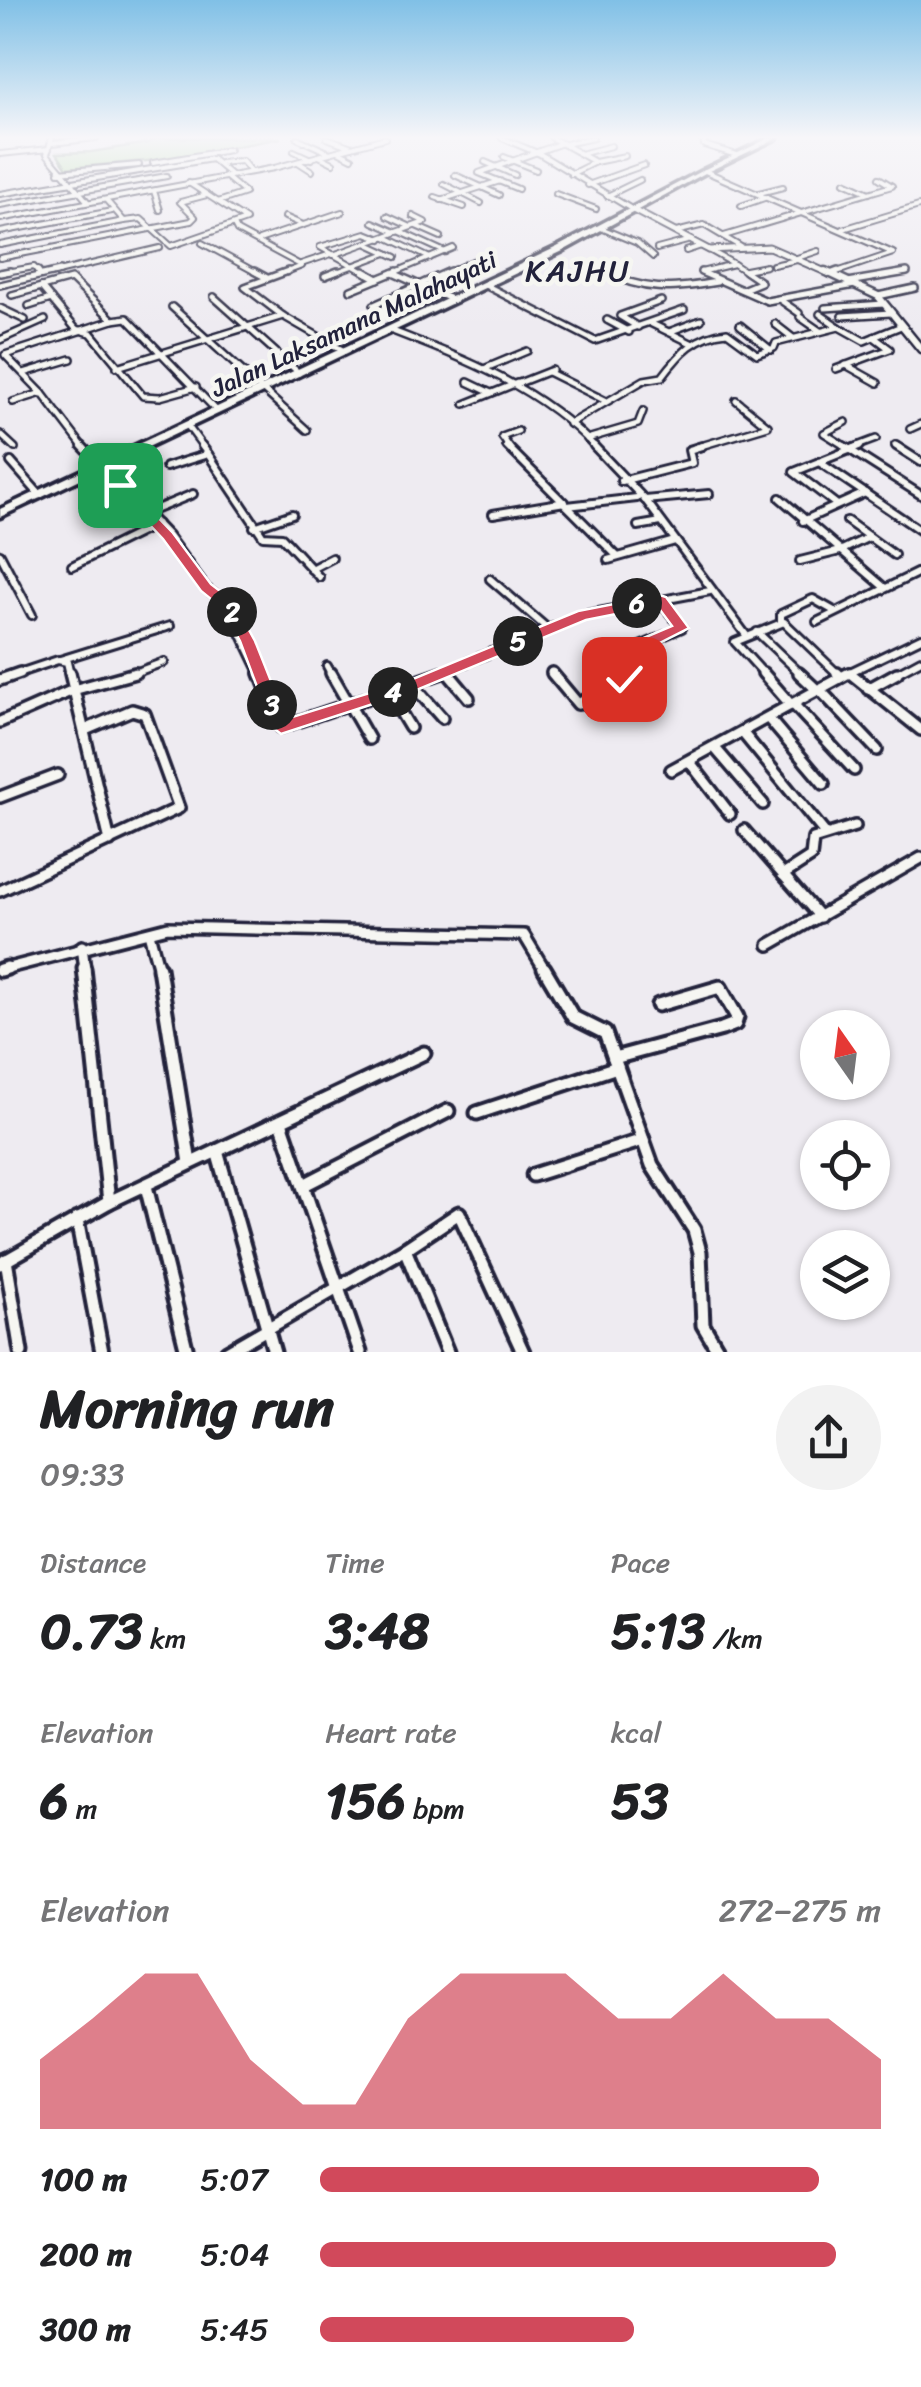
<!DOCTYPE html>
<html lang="en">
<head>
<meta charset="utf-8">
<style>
	body { margin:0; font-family:Sriracha,sans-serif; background:#f2f2f2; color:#202124; height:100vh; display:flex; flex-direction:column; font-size:38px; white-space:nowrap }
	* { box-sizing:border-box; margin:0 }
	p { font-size:32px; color:#757577 }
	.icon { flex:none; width:55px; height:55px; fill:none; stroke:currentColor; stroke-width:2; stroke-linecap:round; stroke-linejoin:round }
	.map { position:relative; height:1352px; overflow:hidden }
	.sheet { display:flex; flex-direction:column; background:#fff; flex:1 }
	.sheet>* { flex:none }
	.needle { width:65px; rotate:346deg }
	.controls { position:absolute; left:800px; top:1010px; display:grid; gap:20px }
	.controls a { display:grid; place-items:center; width:90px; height:90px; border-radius:50%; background:#fff; box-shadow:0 2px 8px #0004; font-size:50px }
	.pin { position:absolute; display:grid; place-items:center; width:85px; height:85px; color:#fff; margin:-42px; border-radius:20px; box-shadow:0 5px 15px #0006 }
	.km { position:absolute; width:50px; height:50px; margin:-25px; border-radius:50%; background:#222; color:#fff; font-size:28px; line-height:50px; text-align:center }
	.round { display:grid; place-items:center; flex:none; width:105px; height:105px; border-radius:52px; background:#f2f2f2 }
	.summary { display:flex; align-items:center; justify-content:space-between; height:170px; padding:0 40px }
	h1 { font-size:55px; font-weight:800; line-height:75px }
	.stats { display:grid; grid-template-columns:repeat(3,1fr); gap:15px; height:170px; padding:10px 40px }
	.stats div { display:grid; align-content:center }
	.stats b { font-size:50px; font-weight:800 }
	.stats small { font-size:28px; font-weight:400 }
	.stats p { font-size:28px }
	.chart { height:280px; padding:20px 40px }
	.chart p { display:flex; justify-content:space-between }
	.chart svg { width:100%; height:180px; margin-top:10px; fill:#d1495b; opacity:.7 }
	ul { padding:0 40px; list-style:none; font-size:32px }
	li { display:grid; grid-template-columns:160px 120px 1fr; align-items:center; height:75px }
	li i { height:25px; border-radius:12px; background:#d1495b }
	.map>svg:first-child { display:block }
	.green { fill:#aada9a; stroke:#667e6a; stroke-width:2.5 }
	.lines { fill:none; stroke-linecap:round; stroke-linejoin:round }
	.minor-far4-casing { stroke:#22223b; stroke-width:8 }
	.minor-far3-casing { stroke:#22223b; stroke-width:10 }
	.minor-far2-casing { stroke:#22223b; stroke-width:12 }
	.minor-far1-casing { stroke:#22223b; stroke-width:16 }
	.minor-casing { stroke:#22223b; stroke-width:19 }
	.tertiary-far1-casing { stroke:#22223b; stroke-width:9 }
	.tertiary-casing { stroke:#22223b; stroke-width:11 }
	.trunk-casing { stroke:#22223b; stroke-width:7 }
	.minor-far4 { stroke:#f6f6f2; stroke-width:4 }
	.minor-far3 { stroke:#f6f6f2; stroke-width:5 }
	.minor-far2 { stroke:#f6f6f2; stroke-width:6 }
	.minor-far1 { stroke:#f6f6f2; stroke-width:9 }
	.minor { stroke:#f6f6f2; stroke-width:11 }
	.tertiary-far1 { stroke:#f6f6f2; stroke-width:5 }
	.tertiary { stroke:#f6f6f2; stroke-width:6 }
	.trunk { fill:#f6f6f2; fill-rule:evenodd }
	.route { fill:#d1495b; stroke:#fff; stroke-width:2.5 }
	.labels { text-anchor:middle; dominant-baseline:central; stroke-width:9; stroke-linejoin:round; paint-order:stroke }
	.far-street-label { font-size:25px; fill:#22223b; stroke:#f6f6f2 }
	.far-quarter-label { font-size:30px; letter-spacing:2.5px; fill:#22223b; stroke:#f6f6f2 }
</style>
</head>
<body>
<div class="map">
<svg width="921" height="1352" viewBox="0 0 921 1352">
	<rect width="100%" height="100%" fill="#eeebf1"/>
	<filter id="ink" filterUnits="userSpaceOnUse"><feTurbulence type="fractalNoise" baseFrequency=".01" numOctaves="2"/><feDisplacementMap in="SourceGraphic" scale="20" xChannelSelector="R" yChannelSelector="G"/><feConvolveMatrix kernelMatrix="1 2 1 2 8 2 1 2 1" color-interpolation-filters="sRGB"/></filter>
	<g filter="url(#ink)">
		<!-- green -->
		<polygon class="green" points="156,138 281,138 168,159 67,168 57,153 91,152 148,143"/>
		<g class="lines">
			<defs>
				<g id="minor-far4">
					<polyline points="52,138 47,154 88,202"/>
					<polyline points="297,138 330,153"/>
					<polyline points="327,138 352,147"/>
					<polyline points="502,138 540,154 633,210"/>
					<polyline points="552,138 595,162"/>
					<polyline points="703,138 704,145 737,155"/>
					<polyline points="52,143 96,138"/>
					<polyline points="565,144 593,138"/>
					<polyline points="294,151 311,159"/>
					<polyline points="338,151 352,158"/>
					<polyline points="0,154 49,149"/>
					<polyline points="580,154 611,146"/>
					<polyline points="319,156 333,163"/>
					<polyline points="504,157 536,170"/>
					<polyline points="298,162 312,171"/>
					<polyline points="485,162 515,175"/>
					<polyline points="153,163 229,150"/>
					<polyline points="220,163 242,161 251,172"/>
					<polyline points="705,171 893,253 831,274"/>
					<polyline points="59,172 139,165"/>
					<polyline points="571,174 595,162 625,156"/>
					<polyline points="455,175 499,195"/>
					<polyline points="845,182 869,193"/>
					<polyline points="444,184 481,203"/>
					<polyline points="588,185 644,165"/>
					<polyline points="518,189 479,173 562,143"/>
					<polyline points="154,191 160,210"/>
					<polyline points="759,193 783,187"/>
					<polyline points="0,194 212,159 231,175"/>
					<polyline points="556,194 596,209"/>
					<polyline points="607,196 640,180"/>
					<polyline points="435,197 464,207"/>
					<polyline points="106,200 124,221 141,219 171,246 246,220 189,183"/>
					<polyline points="441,200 500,181"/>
					<polyline points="218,202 245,193 225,176"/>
					<polyline points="0,205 167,176"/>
					<polyline points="741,206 767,197"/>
					<polyline points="387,216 411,227"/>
					<polyline points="285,217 303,225"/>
					<polyline points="0,219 274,168 385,138"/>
					<polyline points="373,222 396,232"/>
					<polyline points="234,225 237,231 302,266 281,274"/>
					<polyline points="416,226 441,237"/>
					<polyline points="601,228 637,243 653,257"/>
					<polyline points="843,229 919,206"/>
					<polyline points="0,232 112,211"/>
					<polyline points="401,232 445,252"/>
					<polyline points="676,232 704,225 741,247"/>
					<polyline points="724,236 892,186 879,178"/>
					<polyline points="386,237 430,258"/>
					<polyline points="259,240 342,212"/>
					<polyline points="202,243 259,274"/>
					<polyline points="368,244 396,257"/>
					<polyline points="0,245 124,221"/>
					<polyline points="657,249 691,240"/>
					<polyline points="709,250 734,264"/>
					<polyline points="686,251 701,246"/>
					<polyline points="333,255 425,222 413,216"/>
					<polyline points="0,258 191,221 195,217 180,202 207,195"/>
					<polyline points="794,259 818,251"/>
					<polyline points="301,264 331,254"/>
					<polyline points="773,265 797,260"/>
					<polyline points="745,270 766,266"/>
					<polyline points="602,271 608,274"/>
					<polyline points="701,272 705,274"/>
					<polyline points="701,272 734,264 749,274"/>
					<polyline points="0,273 34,267 40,274"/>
					<polyline points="49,274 160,248"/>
					<polyline points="331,274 387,253"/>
					<polyline points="368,274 320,247 366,233 381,239"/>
					<polyline points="391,274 453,248"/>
					<polyline points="444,274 475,260"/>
					<polyline points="897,274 907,272"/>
				</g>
				<g id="minor-far3">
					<polyline points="38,271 41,275"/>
					<polyline points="254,271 267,278"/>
					<polyline points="288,271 245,287 283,316 344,351"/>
					<polyline points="364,271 378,279"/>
					<path d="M602,271C645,292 670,290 717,282"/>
					<polyline points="701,272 767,301 855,285"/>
					<polyline points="0,273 10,271"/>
					<polyline points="393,273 453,300"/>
					<polyline points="830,274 838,271"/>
					<polyline points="325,276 338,271"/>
					<polyline points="848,282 907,272"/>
					<polyline points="0,285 60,271"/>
					<polyline points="485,285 595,341 684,310"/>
					<polyline points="41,287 76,329 91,333 143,396 160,397 196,387"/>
					<polyline points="744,289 761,282 745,271"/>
					<polyline points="351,290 397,271"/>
					<polyline points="12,295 71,279 113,320 5,355 42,393 84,448"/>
					<polyline points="878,296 915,288"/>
					<polyline points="214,297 299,373"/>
					<polyline points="779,299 799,313"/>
					<polyline points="374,305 450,271"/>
					<polyline points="29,306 51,299"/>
					<polyline points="172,307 307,430"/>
					<polyline points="0,308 25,320"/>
					<polyline points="825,308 884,304"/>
					<polyline points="820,314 839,327"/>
					<polyline points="842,316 891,313"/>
					<polyline points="800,317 820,331"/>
					<polyline points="113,320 127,318 217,411"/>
					<polyline points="607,320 629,332"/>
					<polyline points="650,323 691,343"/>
					<polyline points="775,324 793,338"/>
					<polyline points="740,325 771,350"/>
					<polyline points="638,327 620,316 661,301"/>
					<path d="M390,330C465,359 541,388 596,448"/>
					<polyline points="669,332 701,320"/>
					<polyline points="0,340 45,320"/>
					<polyline points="846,365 878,383"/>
					<polyline points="117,367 283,316"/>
					<polyline points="486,368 527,351"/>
					<polyline points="836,369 890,349 874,337"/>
					<polyline points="548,372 606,401"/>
					<polyline points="24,373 71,359"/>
					<polyline points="468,382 491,393"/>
					<polyline points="519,383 552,370"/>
					<polyline points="13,402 42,393"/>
					<polyline points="465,404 517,383"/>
					<polyline points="846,422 824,433 848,448"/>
					<path d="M569,424L644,380L662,377C680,353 696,335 727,332L757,354L774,348L776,343L839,327L864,341L901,326"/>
					<polyline points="187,425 204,448"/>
					<polyline points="910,429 921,424"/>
					<polyline points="0,434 15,448"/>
					<polyline points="587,439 638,424 643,411"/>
					<polyline points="895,445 900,448"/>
					<polyline points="510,448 502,437 518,431"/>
					<polyline points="694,448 768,426 736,400"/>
					<polyline points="852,448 876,439"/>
				</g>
				<g id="minor-far2">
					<polyline points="82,446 168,536 206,588 227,604 261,675"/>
					<polyline points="507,446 617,556"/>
					<polyline points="594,446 647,502 746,635"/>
					<polyline points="844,446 921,495"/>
					<polyline points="896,446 921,462"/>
					<polyline points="208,454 263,536 282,537 319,577"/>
					<polyline points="11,462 40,495"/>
					<polyline points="819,462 921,531"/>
					<polyline points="166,467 208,454 202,446"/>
					<polyline points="621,481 692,463 689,450 702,446"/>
					<polyline points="780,498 885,588"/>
					<polyline points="645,500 709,494"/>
					<polyline points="837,505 794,472 859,446"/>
					<polyline points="567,506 637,498"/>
					<polyline points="147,513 193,494"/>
					<polyline points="493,514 565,502"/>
					<polyline points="803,521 865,493"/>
					<polyline points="847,521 894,555"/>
					<polyline points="638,526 661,522"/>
					<polyline points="254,527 292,514"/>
					<polyline points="0,554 32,615"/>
					<polyline points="608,560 675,541"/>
					<polyline points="800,561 840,551 869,537"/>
					<polyline points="72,566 157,524"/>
					<polyline points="311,569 332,558"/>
					<polyline points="490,579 548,629"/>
					<polyline points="781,622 781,614 813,599 836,612"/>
					<polyline points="817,622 921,571"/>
					<polyline points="757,632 802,675"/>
					<polyline points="60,660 170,626"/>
					<polyline points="327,666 332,675"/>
					<polyline points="446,671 450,675"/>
					<polyline points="551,672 554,675"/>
					<polyline points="850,673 853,675"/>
					<polyline points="13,675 58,660 67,662 70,675"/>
					<polyline points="129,675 164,662"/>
					<polyline points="436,675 583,615 710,591"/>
					<polyline points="630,675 641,663 636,652 640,646 682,628 660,601"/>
					<polyline points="765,675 735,642 784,622 839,675"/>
					<polyline points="844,675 921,638"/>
					<polyline points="893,675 921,660"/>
				</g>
				<g id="minor-far1">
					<polyline points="70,673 110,841"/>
					<polyline points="260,673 281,727 442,673"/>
					<polyline points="331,673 369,739"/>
					<polyline points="448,673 469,698"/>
					<polyline points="552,673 578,704 635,673"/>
					<polyline points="763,673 791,705"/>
					<polyline points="799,673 816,689"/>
					<polyline points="837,673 841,677"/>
					<polyline points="850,673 921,730"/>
					<polyline points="0,680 20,673"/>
					<polyline points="413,685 442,718"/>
					<polyline points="819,689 877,750"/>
					<polyline points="868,689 897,673"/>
					<polyline points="389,693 410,728"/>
					<polyline points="793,704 854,770"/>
					<polyline points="768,718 824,784"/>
					<polyline points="0,722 73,690 135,673"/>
					<polyline points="742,732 824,832"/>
					<polyline points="715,748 763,804"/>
					<polyline points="689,761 730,814"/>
					<polyline points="671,770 849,673"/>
					<polyline points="0,797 58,775"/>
					<polyline points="744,830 820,917"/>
					<polyline points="783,875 811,857 813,839 855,826"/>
					<polyline points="0,891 179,808 145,714 132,710 85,730"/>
					<polyline points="149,933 159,970"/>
					<polyline points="769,945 921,858"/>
					<polyline points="82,946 85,970"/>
					<polyline points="0,970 168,927 524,935 545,970"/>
				</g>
				<g id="minor">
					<polyline points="84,968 109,1202"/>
					<polyline points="159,968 190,1163"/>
					<polyline points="544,968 573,1017 605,1033 652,1165 694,1230 700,1252 703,1325 719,1352"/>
					<polyline points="0,970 7,968"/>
					<polyline points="614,1058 722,1029 735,1024 737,1017 720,987 658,1005"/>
					<polyline points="477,1113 617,1067"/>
					<polyline points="281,1122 360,1352"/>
					<polyline points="217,1151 274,1352"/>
					<polyline points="533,1175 643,1140"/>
					<polyline points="304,1185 448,1111"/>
					<polyline points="146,1186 187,1352"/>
					<polyline points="77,1219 102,1352"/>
					<polyline points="405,1249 447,1352"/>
					<polyline points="6,1260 21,1352"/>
					<polyline points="0,1264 109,1202 424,1053"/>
					<polyline points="227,1352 405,1249 459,1213 523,1352"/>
				</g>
				<polyline id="tertiary-far1" points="633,210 709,250 769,247 830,274"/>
				<polyline id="tertiary" points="825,271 878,296 921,349"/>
				<polygon id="trunk" points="769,138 777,138 707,172 563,251 0,517 0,509 557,247 703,170"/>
			</defs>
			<!-- minor-far4 casing -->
			<use href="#minor-far4" class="minor-far4-casing"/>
			<!-- minor-far3 casing -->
			<use href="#minor-far3" class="minor-far3-casing"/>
			<!-- minor-far2 casing -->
			<use href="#minor-far2" class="minor-far2-casing"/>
			<!-- minor-far1 casing -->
			<use href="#minor-far1" class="minor-far1-casing"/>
			<!-- minor casing -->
			<use href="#minor" class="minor-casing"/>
			<!-- tertiary-far1 casing -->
			<use href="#tertiary-far1" class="tertiary-far1-casing"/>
			<!-- tertiary casing -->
			<use href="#tertiary" class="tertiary-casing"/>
			<!-- trunk casing -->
			<use href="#trunk" class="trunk-casing"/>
			<!-- minor-far4 -->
			<use href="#minor-far4" class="minor-far4"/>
			<!-- minor-far3 -->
			<use href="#minor-far3" class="minor-far3"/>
			<!-- minor-far2 -->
			<use href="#minor-far2" class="minor-far2"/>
			<!-- minor-far1 -->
			<use href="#minor-far1" class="minor-far1"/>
			<!-- minor -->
			<use href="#minor" class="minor"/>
			<!-- tertiary-far1 -->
			<use href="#tertiary-far1" class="tertiary-far1"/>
			<!-- tertiary -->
			<use href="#tertiary" class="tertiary"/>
			<!-- trunk -->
			<use href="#trunk" class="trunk"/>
		</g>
	</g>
	<!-- sky -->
	<linearGradient id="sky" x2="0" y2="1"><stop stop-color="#80c0e6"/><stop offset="0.42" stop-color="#f7f6f9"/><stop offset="1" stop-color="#f7f6f9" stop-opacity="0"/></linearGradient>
	<rect width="921" height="327" fill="url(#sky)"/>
	<!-- route -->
	<polygon class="route" points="115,482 124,482 173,533 211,584 233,601 255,641 286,719 408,681 578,611 660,595 666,597 689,628 646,650 645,672 624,685 616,679 631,666 628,652 634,642 672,626 657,606 586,620 419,689 281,734 272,727 240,641 222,608 201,591 163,539 115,488"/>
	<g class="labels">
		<!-- far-street labels -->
		<g class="far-street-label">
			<text transform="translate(354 324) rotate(-25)">Jalan Laksamana Malahayati</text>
		</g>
		<!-- far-quarter labels -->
		<g class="far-quarter-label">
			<text x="578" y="271">KAJHU</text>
		</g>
	</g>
</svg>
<div class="controls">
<a><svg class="needle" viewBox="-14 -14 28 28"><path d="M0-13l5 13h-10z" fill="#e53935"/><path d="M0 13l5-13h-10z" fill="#757577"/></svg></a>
<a><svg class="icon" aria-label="locate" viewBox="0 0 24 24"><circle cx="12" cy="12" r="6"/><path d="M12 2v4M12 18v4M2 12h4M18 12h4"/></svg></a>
<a><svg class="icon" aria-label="layers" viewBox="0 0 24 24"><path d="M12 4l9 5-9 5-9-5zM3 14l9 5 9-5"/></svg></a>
</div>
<div class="pin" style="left:120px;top:485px;background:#1e9e55"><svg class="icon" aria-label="arrive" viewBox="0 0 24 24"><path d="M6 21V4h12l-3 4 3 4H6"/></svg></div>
<div class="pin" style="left:624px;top:679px;background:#d93025"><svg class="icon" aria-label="check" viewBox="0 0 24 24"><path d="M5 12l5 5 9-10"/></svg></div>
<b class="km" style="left:232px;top:612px">2</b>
<b class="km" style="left:272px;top:705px">3</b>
<b class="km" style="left:393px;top:692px">4</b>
<b class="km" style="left:518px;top:641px">5</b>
<b class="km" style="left:637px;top:603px">6</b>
</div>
<section class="sheet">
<div class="summary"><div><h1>Morning run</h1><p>09:33</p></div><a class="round"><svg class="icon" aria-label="share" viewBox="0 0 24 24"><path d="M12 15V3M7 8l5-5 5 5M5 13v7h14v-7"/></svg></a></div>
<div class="stats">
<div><p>Distance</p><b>0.73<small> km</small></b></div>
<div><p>Time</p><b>3:48</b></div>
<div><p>Pace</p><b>5:13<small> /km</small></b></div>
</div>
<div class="stats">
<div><p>Elevation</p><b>6<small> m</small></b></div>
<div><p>Heart rate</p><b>156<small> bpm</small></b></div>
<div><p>kcal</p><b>53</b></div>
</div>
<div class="chart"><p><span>Elevation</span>272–275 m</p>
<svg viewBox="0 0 160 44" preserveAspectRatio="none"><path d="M0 44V27L10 17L20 6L30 6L40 27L50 38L60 38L70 17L80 6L90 6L100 6L110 17L120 17L130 6L140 17L150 17L160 27V44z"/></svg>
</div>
<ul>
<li><b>100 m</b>5:07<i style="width:89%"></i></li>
<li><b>200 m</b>5:04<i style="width:92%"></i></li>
<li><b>300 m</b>5:45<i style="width:56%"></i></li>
</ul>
</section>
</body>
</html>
